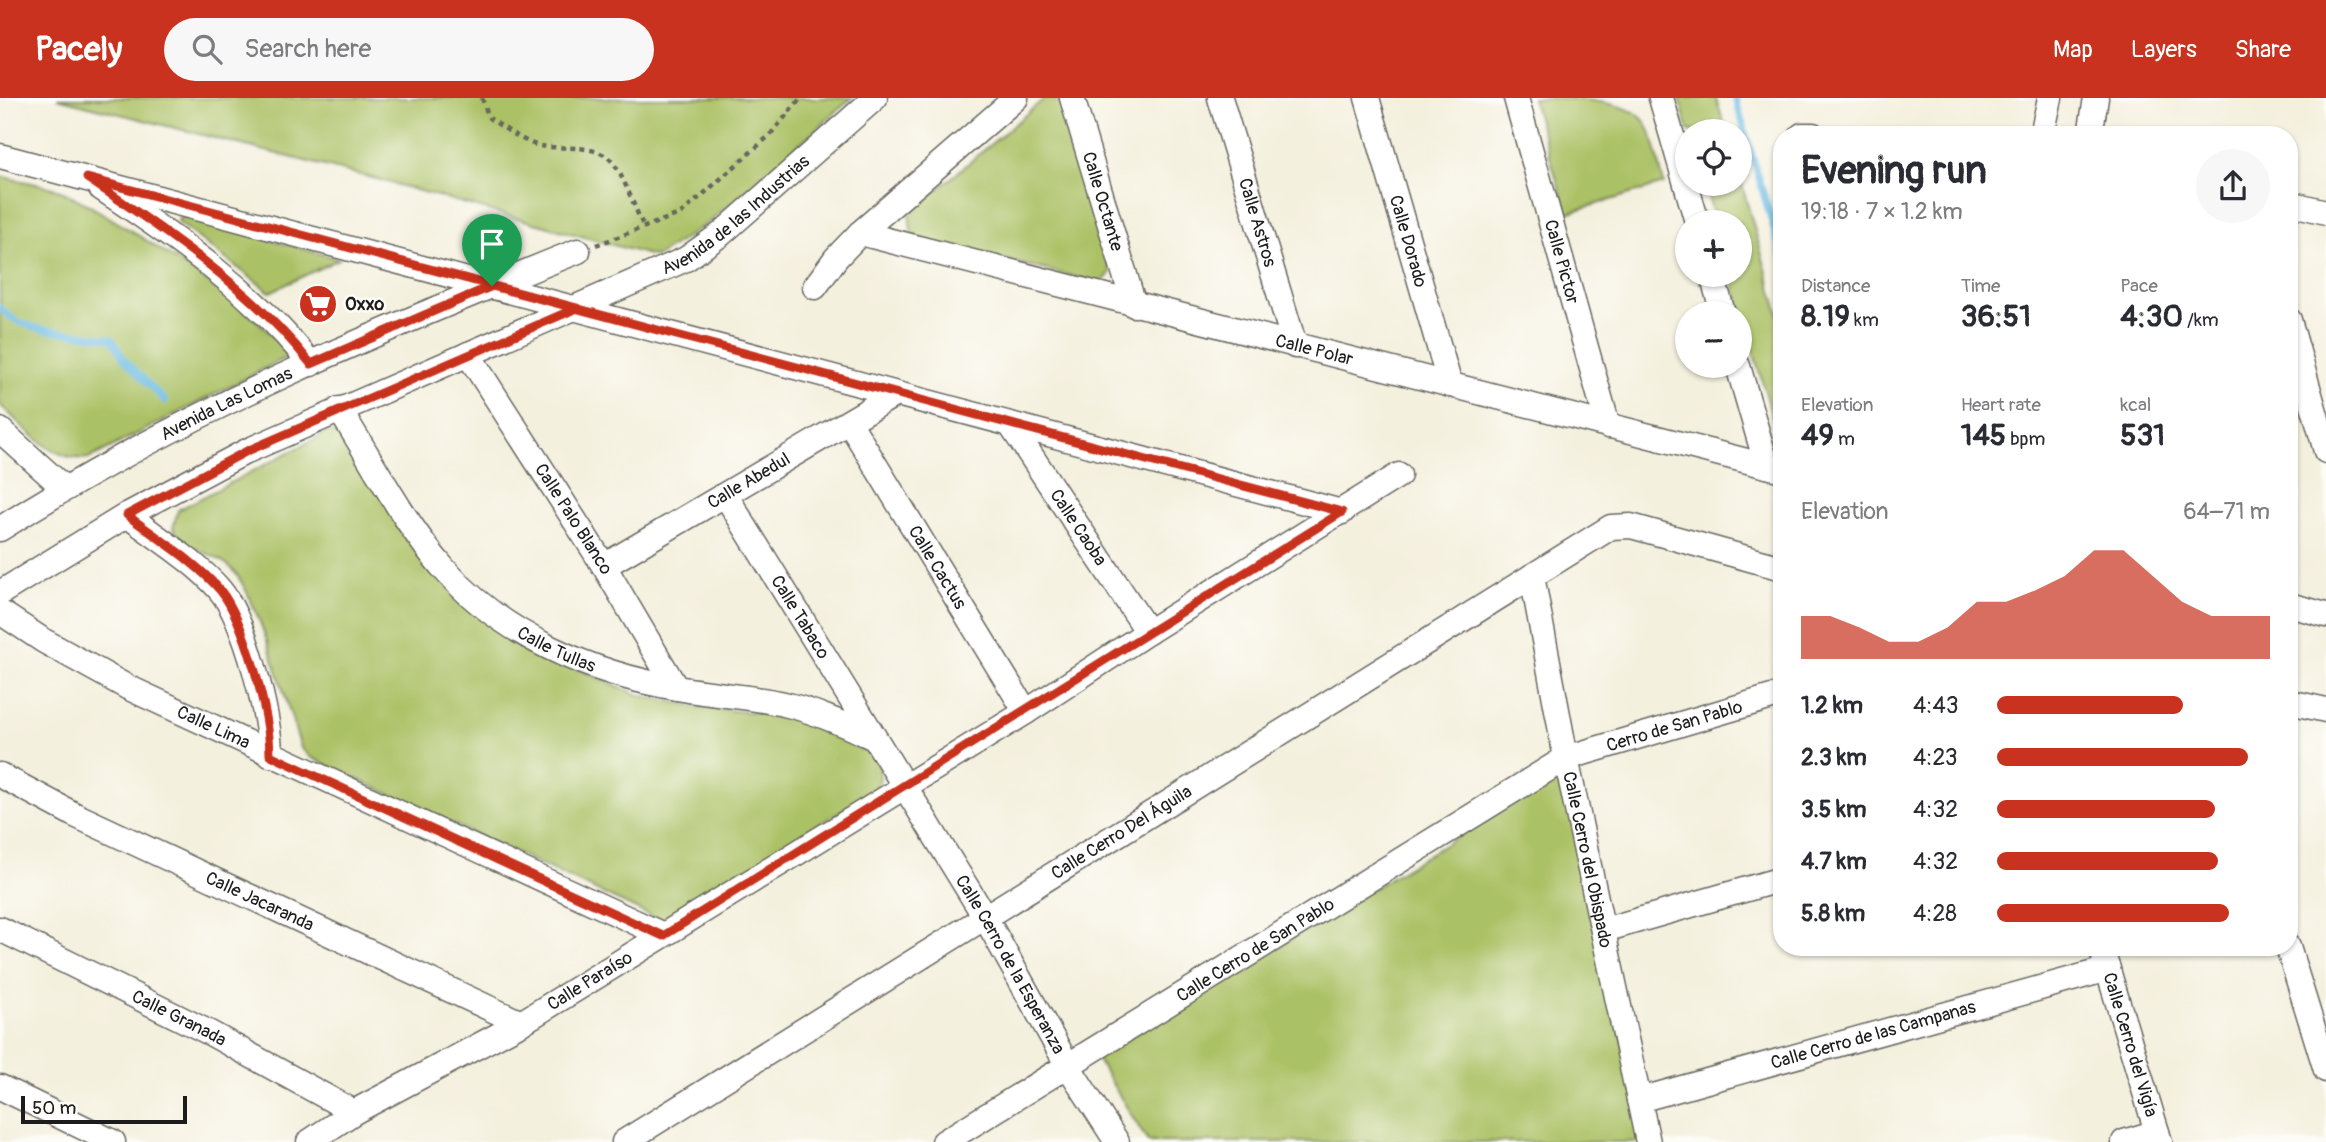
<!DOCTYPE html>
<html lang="en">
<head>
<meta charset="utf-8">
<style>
	body { margin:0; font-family:Pangolin,sans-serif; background:#f7f7f7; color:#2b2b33; height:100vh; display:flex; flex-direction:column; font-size:26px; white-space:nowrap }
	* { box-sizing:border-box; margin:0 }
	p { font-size:23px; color:#7c7c81 }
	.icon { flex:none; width:38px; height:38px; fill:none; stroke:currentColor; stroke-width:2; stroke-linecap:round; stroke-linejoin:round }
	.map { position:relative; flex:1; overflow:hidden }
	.drawer { position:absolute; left:1773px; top:28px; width:525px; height:830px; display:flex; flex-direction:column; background:#fff; border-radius:28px; box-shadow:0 2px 5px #0004 }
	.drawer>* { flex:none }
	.tools { position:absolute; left:1675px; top:21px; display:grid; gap:14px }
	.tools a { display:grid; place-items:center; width:77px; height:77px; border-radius:50%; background:#fff; box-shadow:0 2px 5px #0004; font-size:35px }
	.scale { position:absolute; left:21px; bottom:18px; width:166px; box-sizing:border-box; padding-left:7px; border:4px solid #1c1c1c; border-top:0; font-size:19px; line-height:24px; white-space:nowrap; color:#1c1c1c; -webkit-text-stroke:5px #fdfcf7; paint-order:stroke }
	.pin { position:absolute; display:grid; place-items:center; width:60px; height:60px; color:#fff; margin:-72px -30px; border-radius:50% 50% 50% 0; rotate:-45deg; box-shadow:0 0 7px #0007 }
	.pin .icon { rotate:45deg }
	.round { display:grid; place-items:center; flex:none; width:74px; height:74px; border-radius:37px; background:#f7f7f7 }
	.overview { display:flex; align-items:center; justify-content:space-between; height:119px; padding:0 28px }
	h1 { font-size:38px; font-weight:700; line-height:52px }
	.metrics { display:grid; grid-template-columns:repeat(3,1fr); gap:10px; height:119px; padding:7px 28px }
	.metrics div { display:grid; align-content:center }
	.metrics b { font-size:30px; font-weight:700 }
	.metrics small { font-size:19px; font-weight:400 }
	.metrics p { font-size:19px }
	.chart { height:196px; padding:14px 28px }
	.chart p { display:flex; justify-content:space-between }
	.chart svg { width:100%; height:126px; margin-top:7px; fill:#c8321e; opacity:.7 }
	ul { padding:0 28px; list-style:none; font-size:23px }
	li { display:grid; grid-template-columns:112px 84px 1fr; align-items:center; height:52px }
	li i { height:18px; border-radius:9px; background:#c8321e }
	header { display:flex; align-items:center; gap:42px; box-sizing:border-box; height:98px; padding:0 35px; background:#c8321e; color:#fff }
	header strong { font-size:33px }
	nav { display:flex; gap:38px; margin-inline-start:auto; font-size:24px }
	.search { width:490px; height:63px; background:#f7f7f7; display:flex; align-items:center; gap:18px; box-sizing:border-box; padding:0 24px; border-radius:38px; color:#7c7c81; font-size:26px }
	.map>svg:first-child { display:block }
	.green { fill:#abc165; stroke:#646e40; stroke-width:2 }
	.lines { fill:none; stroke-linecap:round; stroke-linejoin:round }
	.stream { stroke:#67b9e3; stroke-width:7 }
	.minor-casing { stroke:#686660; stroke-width:27 }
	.path { stroke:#686660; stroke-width:4.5; stroke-dasharray:5 5; stroke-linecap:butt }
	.minor { stroke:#fff; stroke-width:24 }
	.route-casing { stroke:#fff; stroke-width:14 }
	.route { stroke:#c8321e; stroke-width:9 }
	.labels { text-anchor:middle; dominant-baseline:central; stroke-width:5; stroke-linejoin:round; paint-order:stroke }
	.street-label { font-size:18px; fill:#1c1c1c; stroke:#fdfcf7 }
	.poi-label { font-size:18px; font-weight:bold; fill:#1c1c1c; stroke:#fdfcf7; text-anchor:start }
</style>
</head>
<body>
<header>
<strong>Pacely</strong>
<div class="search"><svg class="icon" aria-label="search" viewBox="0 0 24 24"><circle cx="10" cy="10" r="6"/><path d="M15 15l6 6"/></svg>Search here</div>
<nav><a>Map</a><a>Layers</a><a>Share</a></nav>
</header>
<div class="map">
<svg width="2326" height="1044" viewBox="0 0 2326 1044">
	<rect width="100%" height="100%" fill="#fdfcf7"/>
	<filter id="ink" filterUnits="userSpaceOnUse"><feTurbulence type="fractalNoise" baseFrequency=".0143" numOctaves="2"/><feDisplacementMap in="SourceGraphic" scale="14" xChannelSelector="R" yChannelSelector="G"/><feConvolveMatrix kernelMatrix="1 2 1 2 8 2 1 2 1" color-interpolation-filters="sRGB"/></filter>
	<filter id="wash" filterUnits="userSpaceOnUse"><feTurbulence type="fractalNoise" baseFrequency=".00686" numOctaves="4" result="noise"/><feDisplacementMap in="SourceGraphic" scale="28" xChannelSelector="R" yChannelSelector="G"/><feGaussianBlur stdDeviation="1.57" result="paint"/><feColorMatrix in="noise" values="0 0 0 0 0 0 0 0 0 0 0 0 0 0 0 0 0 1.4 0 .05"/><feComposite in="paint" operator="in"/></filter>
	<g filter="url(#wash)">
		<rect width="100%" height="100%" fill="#f4f0de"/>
		<!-- green -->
		<g class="green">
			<polygon points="57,0 852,0 708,125 656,159 380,82"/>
			<polygon points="1045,0 1061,4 1111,174 1102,185 912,140 909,116"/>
			<path d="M1532,0C1560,0 1629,0 1645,24C1655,40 1659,67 1664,86L1567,115Z"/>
			<polygon points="1679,0 1716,0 1726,33 1689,33"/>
			<path d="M0,78C20,84 44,85 63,94C104,112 276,221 287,259L90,360C52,365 26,330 0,307Z"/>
			<polygon points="1740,80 1781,224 1781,348 1731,177 1740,177 1740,124 1716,124 1704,86 1740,86"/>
			<polygon points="180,119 188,119 339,161 270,194 180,126 178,122"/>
			<path d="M328,334H345L426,455L553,561L639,597L697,609L789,618L868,654L879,667L880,681L874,692L680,815L663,821L651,818L310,659L301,650C288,611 257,493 230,469C210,451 188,456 173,430L178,412Z"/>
			<polygon points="1569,671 1647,1044 1148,1044 1096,959"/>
		</g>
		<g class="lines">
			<!-- stream -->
			<g class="stream">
				<polyline points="1735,0 1782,158"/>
				<path d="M0,210C26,239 77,232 112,241L124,261L165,303"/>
			</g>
		</g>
	</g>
	<g filter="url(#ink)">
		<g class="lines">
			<defs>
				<g id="minor">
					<path id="s1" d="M1072,0L1134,207"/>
					<path id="s2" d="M1220,0L1295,248"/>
					<path id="s3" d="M1367,0L1450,287"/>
					<path id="s4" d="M1516,0L1608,328"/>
					<polyline points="1661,0 1697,124"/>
					<polyline points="1802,37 1813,37"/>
					<polyline points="2042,37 2050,0"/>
					<polyline points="2090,37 2096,0"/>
					<polyline points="0,58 1342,414"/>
					<path d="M101,90C176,140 254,194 311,266"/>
					<polyline points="2289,105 2326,114"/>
					<path id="s5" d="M860,135L1782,372"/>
					<polyline points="1712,177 1723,215"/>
					<polyline points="815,189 836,160 860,135 1016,0"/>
					<polyline points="2289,222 2326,353"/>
					<path id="s6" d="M468,256L604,468L676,590"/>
					<polyline points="1738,268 1767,368"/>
					<path id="s7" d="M339,311C373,364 403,424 444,471C502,537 592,576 677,590C714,597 751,598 788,607C817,614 845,627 872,639"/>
					<path id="s8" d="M849,324L1026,614"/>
					<path id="s9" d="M1010,326L1148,534"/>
					<polyline points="0,332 64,390"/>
					<path id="s10" d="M726,398L985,819L1068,968L1117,1044"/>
					<path d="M127,417C157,440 195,463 220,492C245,522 270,618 270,657"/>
					<path id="s11" d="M0,431C180,315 380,232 578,153"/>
					<path id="s12" d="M604,468L894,297"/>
					<path id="s13" d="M1532,478L1566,660L1648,1044"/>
					<path id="s14" d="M0,495L127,417L247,353L686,161L721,136L875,0"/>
					<polyline points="2289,507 2326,517"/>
					<path id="s15" d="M0,514L44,543L127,589L663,837"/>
					<polyline points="2289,604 2326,612"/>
					<path id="s16" d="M0,677L75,717L521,925"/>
					<path id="s17" d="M0,831L208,934L354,1014"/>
					<polyline points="1604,832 1782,781"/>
					<path id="s18" d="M2101,849L2160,1044"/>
					<polyline points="2288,849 2326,972"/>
					<polyline points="0,989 113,1044"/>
					<path id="s19" d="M1639,1002L2108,871"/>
					<path id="s20" d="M309,1044L354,1014L521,925L1026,614L1148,534L1399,377"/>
					<path id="s21" d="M624,1044L1611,429L1631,428L1782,470"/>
					<path id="s22" d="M944,1044L1566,660L1782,596"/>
					<polyline points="2124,1044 2157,1034"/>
				</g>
			</defs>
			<!-- minor casing -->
			<use href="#minor" class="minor-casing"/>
			<!-- path -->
			<g class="path">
				<path d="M482,0L489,20C501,28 521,42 536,47C559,53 598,43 614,66C627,85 634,110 645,131"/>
				<polyline points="596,147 682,115 769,38 801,0"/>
			</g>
			<!-- minor -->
			<use href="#minor" class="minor"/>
		</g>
	</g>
	<g class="lines" filter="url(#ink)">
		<defs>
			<path id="route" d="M492,188L311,266C251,190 167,134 87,80L577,210L247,353L127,417C157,440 195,463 220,492C245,523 270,617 270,657L663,838L1342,414L492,188"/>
		</defs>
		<!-- route casing -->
		<use href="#route" class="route-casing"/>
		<!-- route -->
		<use href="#route" class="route"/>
	</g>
	<!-- icons -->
	<defs>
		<symbol id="supermarket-disc" viewBox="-11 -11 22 22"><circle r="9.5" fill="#c8321e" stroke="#fdfcf7"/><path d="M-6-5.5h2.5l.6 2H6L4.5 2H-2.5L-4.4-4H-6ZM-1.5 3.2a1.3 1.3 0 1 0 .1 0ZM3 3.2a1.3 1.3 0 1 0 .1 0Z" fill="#fff"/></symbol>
	</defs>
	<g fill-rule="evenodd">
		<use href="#supermarket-disc" x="296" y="184" width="44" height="44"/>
	</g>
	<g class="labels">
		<!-- street labels -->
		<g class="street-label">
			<text stroke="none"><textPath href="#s1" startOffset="108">Calle Octante</textPath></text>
			<text stroke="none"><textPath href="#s14" startOffset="830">Avenida de las Industrias</textPath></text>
			<text stroke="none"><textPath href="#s2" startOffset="130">Calle Astros</textPath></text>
			<text stroke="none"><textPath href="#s3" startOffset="149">Calle Dorado</textPath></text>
			<text stroke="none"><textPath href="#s4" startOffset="170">Calle Pictor</textPath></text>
			<text stroke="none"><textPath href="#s5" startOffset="469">Calle Polar</textPath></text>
			<text stroke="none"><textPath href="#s11" startOffset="259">Avenida Las Lomas</textPath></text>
			<text stroke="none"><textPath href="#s12" startOffset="168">Calle Abedul</textPath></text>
			<text stroke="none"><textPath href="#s6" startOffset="196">Calle Palo Blanco</textPath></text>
			<text stroke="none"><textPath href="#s9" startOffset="124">Calle Caoba</textPath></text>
			<text stroke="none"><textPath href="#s8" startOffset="170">Calle Cactus</textPath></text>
			<text stroke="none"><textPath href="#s10" startOffset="142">Calle Tabaco</textPath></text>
			<text stroke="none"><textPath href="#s7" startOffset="331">Calle Tullas</textPath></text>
			<text stroke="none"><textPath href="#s22" startOffset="844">Cerro de San Pablo</textPath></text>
			<text stroke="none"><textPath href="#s15" startOffset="243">Calle Lima</textPath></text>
			<text stroke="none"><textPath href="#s21" startOffset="586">Calle Cerro Del Águila</textPath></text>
			<text stroke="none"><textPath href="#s13" startOffset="289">Calle Cerro del Obispado</textPath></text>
			<text stroke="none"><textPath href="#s16" startOffset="289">Calle Jacaranda</textPath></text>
			<text stroke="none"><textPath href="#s22" startOffset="366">Calle Cerro de San Pablo</textPath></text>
			<text stroke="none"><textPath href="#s10" startOffset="548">Calle Cerro de la Esperanza</textPath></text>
			<text stroke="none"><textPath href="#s20" startOffset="324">Calle Paraíso</textPath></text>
			<text stroke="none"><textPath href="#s17" startOffset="200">Calle Granada</textPath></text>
			<text stroke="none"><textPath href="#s19" startOffset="243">Calle Cerro de las Campanas</textPath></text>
			<text stroke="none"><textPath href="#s18" startOffset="102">Calle Cerro del Vigía</textPath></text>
		</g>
		<!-- poi labels -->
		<g class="poi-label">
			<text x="345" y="206">Oxxo</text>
		</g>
	</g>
</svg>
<div class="tools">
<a><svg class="icon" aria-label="locate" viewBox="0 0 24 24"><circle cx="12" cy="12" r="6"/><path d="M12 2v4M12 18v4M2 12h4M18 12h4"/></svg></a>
<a>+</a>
<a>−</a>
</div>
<div class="scale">50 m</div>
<div class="pin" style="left:492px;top:188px;background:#1e9e55"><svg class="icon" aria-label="arrive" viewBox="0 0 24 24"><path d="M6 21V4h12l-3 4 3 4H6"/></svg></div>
<section class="drawer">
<div class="overview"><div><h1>Evening run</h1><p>19:18 · 7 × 1.2 km</p></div><a class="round"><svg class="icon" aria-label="share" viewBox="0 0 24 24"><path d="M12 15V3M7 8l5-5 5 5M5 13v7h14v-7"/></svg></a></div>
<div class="metrics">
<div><p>Distance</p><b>8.19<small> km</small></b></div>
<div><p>Time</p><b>36:51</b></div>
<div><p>Pace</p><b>4:30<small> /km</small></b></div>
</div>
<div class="metrics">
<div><p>Elevation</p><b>49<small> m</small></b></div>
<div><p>Heart rate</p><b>145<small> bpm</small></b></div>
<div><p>kcal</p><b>531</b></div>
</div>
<div class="chart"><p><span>Elevation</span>64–71 m</p>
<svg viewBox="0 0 160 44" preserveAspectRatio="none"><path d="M0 44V29L10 29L20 33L30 38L40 38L50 33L60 24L70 24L80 20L90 15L100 6L110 6L120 15L130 24L140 29L150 29L160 29V44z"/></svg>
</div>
<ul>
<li><b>1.2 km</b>4:43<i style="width:68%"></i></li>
<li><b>2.3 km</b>4:23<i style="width:92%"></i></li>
<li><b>3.5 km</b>4:32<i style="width:80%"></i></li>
<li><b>4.7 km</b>4:32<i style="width:81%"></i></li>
<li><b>5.8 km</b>4:28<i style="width:85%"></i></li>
</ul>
</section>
</div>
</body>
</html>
